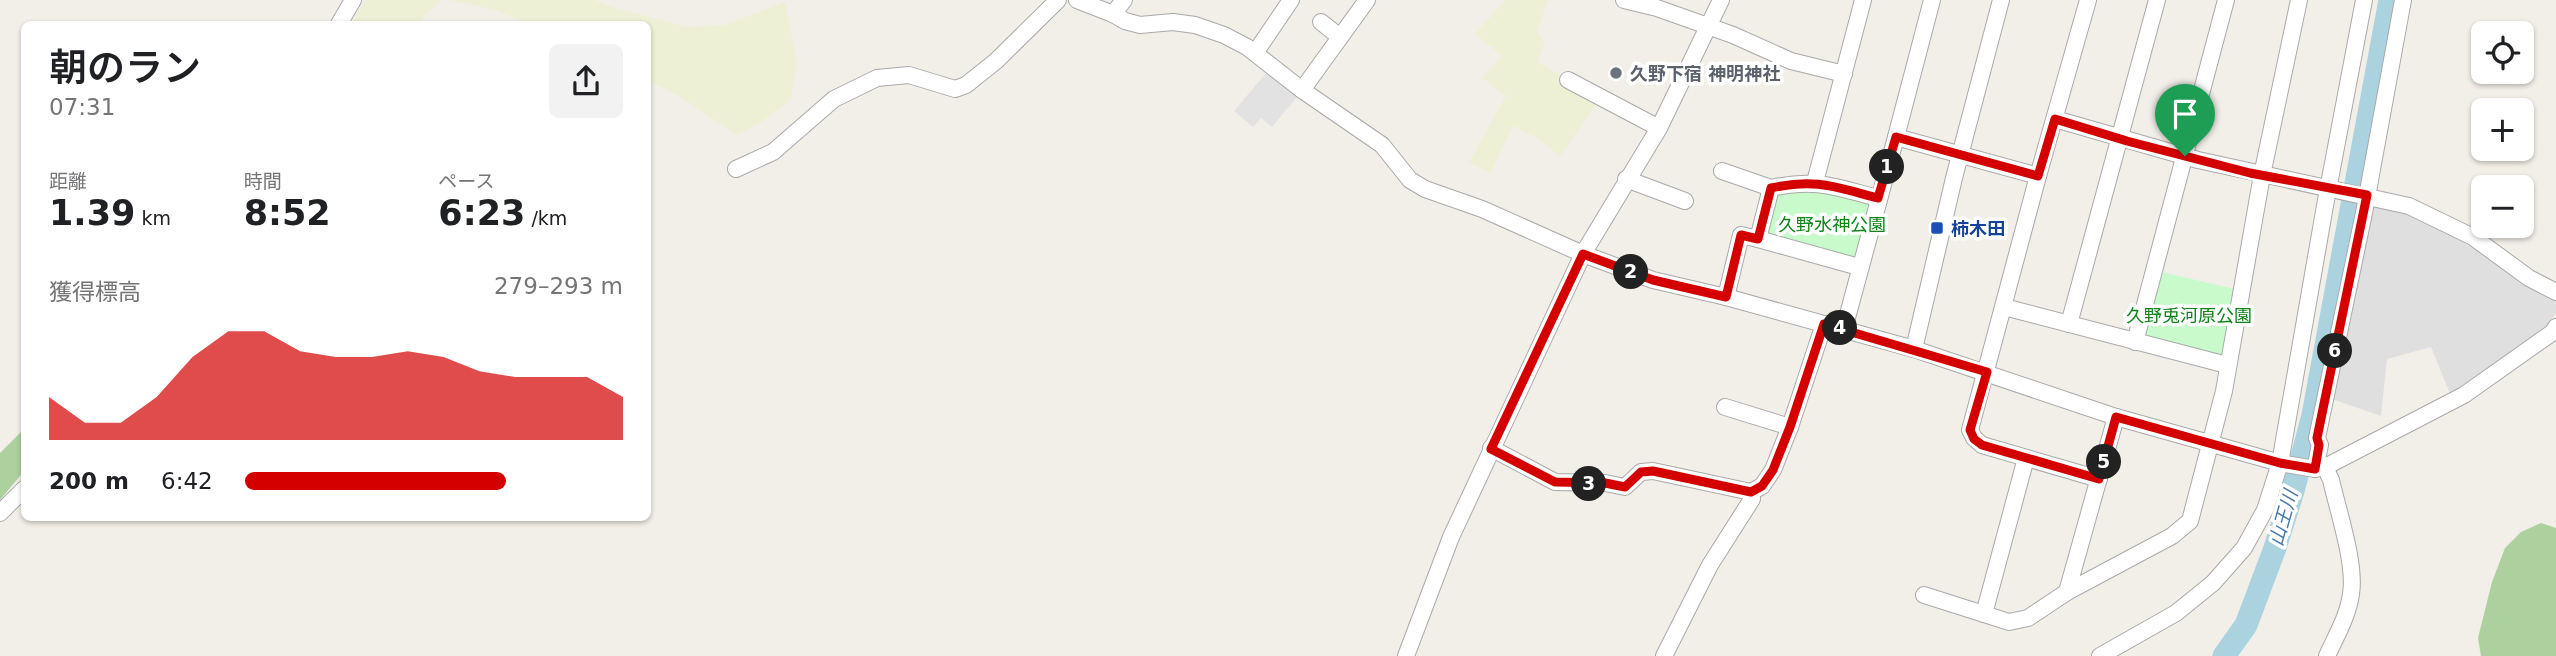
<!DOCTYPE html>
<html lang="ja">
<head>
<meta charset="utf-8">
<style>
	body { margin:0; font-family:"DejaVu Sans","Noto Sans JP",sans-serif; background:#f2f2f2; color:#202124; height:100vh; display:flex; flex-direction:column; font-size:26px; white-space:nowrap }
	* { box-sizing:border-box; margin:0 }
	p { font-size:23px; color:#757577 }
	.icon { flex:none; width:38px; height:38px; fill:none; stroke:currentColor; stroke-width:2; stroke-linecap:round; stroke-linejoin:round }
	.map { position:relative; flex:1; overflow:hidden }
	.drawer { position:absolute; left:21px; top:21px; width:630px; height:500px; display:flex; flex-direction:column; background:#fff; border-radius:10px; box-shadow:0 2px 5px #0004 }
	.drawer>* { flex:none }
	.fabs { position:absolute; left:2471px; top:21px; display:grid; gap:14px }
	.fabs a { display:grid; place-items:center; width:63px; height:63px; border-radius:10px; background:#fff; box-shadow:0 2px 5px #0004; font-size:35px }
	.pin { position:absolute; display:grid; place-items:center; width:60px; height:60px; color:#fff; margin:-72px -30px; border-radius:50% 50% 50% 0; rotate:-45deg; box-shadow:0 0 7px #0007 }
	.pin .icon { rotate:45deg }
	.km { position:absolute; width:35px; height:35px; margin:-18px; border-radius:50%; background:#222; color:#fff; font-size:19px; line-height:35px; text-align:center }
	.round { display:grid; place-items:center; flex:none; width:74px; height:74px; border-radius:10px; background:#f2f2f2 }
	.headline { display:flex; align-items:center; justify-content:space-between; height:119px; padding:0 28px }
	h1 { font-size:38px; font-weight:600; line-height:52px }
	.stats { display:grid; grid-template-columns:repeat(3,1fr); gap:10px; height:119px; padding:7px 28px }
	.stats div { display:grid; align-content:center }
	.stats b { font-size:35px; font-weight:600 }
	.stats small { font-size:19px; font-weight:400 }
	.stats p { font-size:19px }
	.chart { height:196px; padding:14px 28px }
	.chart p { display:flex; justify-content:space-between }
	.chart svg { width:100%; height:126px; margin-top:7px; fill:#d40000; opacity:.7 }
	ul { padding:0 28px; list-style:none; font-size:23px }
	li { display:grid; grid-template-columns:112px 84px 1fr; align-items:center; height:52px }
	li i { height:18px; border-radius:9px; background:#d40000 }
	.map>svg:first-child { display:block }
	.residential { fill:#e0dfdf }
	.farmland { fill:#eef0d5 }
	.forest { fill:#add19e }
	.park { fill:#c8facc }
	.parking { fill:#e2e2e2 }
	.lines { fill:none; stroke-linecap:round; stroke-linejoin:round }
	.river { stroke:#aad3df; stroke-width:23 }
	.minor-casing { stroke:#a9a9a9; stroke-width:18 }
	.minor { stroke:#fff; stroke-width:16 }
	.route-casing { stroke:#fff; stroke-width:14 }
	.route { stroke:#d40000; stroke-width:9 }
	.worship-dot { fill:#6b7280; stroke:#fff; stroke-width:2.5 }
	.transit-dot { fill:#1a4fb4; stroke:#fff; stroke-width:2.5 }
	.labels { text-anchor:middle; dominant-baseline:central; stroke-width:7; stroke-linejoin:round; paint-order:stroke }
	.worship-label { font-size:18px; font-weight:bold; fill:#5b616d; stroke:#fff; text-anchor:start }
	.park-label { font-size:18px; fill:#0c8416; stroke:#fff }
	.transit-label { font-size:18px; font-weight:bold; fill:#164399; stroke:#fff; text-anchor:start }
	.water-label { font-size:19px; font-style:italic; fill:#4a7aab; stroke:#fff }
</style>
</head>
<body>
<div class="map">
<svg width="2556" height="656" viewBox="0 0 2556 656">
	<rect width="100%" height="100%" fill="#f2efe9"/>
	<!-- residential -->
	<polygon class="residential" points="2374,206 2412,213 2477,250 2556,298 2556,313 2546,326 2451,396 2431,347 2387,359 2381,416 2332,399"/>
	<!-- farmland -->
	<g class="farmland">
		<polygon points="365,0 442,0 426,14 419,24 352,24"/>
		<polygon points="449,0 594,0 618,9 687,27 724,25 785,2 797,62 791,99 760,123 737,135 682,98 648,80 648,24 530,24 494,10"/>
		<polygon points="1505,0 1548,0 1537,31 1545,43 1537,61 1600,100 1560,156 1536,138 1513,126 1491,173 1469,162 1506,96 1482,78 1502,56 1475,34"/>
	</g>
	<!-- forest -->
	<g class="forest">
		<polygon points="24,429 24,471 0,500 0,453"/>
		<polygon points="2541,523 2556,528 2556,656 2481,656 2478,638 2492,582 2505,548 2521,532"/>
	</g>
	<!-- park -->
	<g class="park">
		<polygon points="1780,184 1871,203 1857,260 1763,234"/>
		<polygon points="2157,271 2239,290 2224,362 2139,340"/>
	</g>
	<!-- parking -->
	<polygon class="parking" points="1267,72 1297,97 1272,127 1261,118 1253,127 1234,111"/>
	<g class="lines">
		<!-- river -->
		<polyline class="river" points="2224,656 2246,625 2275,548 2293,491 2313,415 2390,0"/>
		<defs>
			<g id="minor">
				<polyline points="1077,0 1113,14"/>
				<polyline points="1124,0 1113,14 1125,21 1140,25 1173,22 1195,25 1224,35 1247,47 1302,90 1382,145 1410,180 1425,189 1482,209 1583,254 1653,280 1726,297 1914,349 2116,417 2280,463 2315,469 2325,467 2464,395 2553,332 2556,327"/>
				<polyline points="1624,0 1657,8 1733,35 1791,61 1844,74"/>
				<polyline points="1932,0 1896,137 2038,176"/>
				<polyline points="2088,0 2038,176 1970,430 1974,438 1982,445 2099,479"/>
				<polyline points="1321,22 1340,37"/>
				<polyline points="339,24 353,0"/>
				<polyline points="1255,53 1291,0"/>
				<polyline points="1568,80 1659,128"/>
				<polyline points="1302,90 1367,0"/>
				<polyline points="2055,119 2198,160 2409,206 2473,237 2529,278 2556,292"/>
				<polyline points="736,169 773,152 834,99 877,78 909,75 955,89 966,85 996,61 1058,0"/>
				<polyline points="1722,171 1771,188"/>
				<polyline points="1626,179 1685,201"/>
				<polyline points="1815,182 1863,0"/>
				<polyline points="1758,239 1859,267"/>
				<path d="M1726,297L1741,235L1758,239L1771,188C1816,178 1835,187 1878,198"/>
				<polyline points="2004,307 2227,365"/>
				<polyline points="2069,324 2157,0"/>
				<polyline points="1844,329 1896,137"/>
				<polyline points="2135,342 2226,0"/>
				<polyline points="1914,349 1954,178 2001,0"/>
				<polyline points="1725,407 1790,427"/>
				<polyline points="1491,448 1555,482 1605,483 1625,487 1641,472 1653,471 1751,492 1762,486 1773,470 1790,427 1824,324"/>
				<path d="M2325,467L2331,480C2338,511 2356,564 2351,594C2348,616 2336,636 2327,656"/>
				<polyline points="2315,469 2320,445 2317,438 2364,213 2403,0"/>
				<polyline points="0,513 24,489"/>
				<polyline points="2067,592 2116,417"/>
				<polyline points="1924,595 2009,622 2028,618 2067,592 2172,536 2190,521 2224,391 2262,175 2299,0"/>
				<polyline points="1984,614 2026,458"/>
				<polyline points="1406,656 1451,537 1583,254 1659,128 1721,0"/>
				<polyline points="1664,656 1710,565 1752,499 1751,492"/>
				<polyline points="2100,656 2176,613 2213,583 2244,548 2265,510 2280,463 2326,200 2364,0"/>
			</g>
		</defs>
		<!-- minor casing -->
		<use href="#minor" class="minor-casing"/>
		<!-- minor -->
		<use href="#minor" class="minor"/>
	</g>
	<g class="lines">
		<defs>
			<path id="route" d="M2055,119L2127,141L2250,173L2367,195L2317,438L2319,445L2315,469L2280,463L2116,417L2099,479L1982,445L1974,439L1970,430L1987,372L1824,324L1790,427L1773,470L1762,486L1751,492L1653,471L1641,472L1625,487L1605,483L1555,482L1491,449L1583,254L1653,280L1726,297L1741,235L1758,239L1771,188C1816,178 1835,187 1878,198L1896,137L2038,176Z"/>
		</defs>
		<!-- route casing -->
		<use href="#route" class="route-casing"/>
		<!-- route -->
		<use href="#route" class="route"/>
	</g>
	<!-- markers -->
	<circle class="worship-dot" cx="1616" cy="73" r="7"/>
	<rect class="transit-dot" x="1930" y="221" width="14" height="14" rx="3.5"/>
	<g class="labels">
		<!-- worship labels -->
		<g class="worship-label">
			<text x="1630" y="73">久野下宿 神明神社</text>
		</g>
		<!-- park labels -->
		<g class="park-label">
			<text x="1832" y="224">久野水神公園</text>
			<text x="2189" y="315">久野兎河原公園</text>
		</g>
		<!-- transit labels -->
		<g class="transit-label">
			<text x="1951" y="228">柿木田</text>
		</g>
		<!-- water labels -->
		<g class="water-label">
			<text transform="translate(2283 518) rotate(-74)">山王川</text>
		</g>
	</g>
</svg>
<div class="fabs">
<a><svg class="icon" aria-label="locate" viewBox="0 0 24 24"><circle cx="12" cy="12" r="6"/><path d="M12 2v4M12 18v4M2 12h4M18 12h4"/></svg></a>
<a>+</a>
<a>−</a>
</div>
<div class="pin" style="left:2185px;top:156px;background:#1e9e55"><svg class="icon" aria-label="arrive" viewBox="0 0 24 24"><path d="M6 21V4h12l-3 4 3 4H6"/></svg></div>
<b class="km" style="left:1887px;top:167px">1</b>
<b class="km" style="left:1631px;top:272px">2</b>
<b class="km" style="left:1589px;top:484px">3</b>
<b class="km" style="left:1840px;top:328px">4</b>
<b class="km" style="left:2104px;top:462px">5</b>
<b class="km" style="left:2335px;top:351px">6</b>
<section class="drawer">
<div class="headline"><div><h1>朝のラン</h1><p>07:31</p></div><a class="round"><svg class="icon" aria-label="share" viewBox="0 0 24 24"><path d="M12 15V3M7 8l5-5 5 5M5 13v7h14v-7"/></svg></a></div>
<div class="stats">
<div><p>距離</p><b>1.39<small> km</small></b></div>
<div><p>時間</p><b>8:52</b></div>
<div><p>ペース</p><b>6:23<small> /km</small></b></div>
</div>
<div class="chart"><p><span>獲得標高</span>279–293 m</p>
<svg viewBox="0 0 160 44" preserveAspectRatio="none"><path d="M0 44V29L10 38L20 38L30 29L40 15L50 6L60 6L70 13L80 15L90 15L100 13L110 15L120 20L130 22L140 22L150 22L160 29V44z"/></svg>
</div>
<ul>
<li><b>200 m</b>6:42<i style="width:69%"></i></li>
</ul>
</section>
</div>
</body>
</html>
